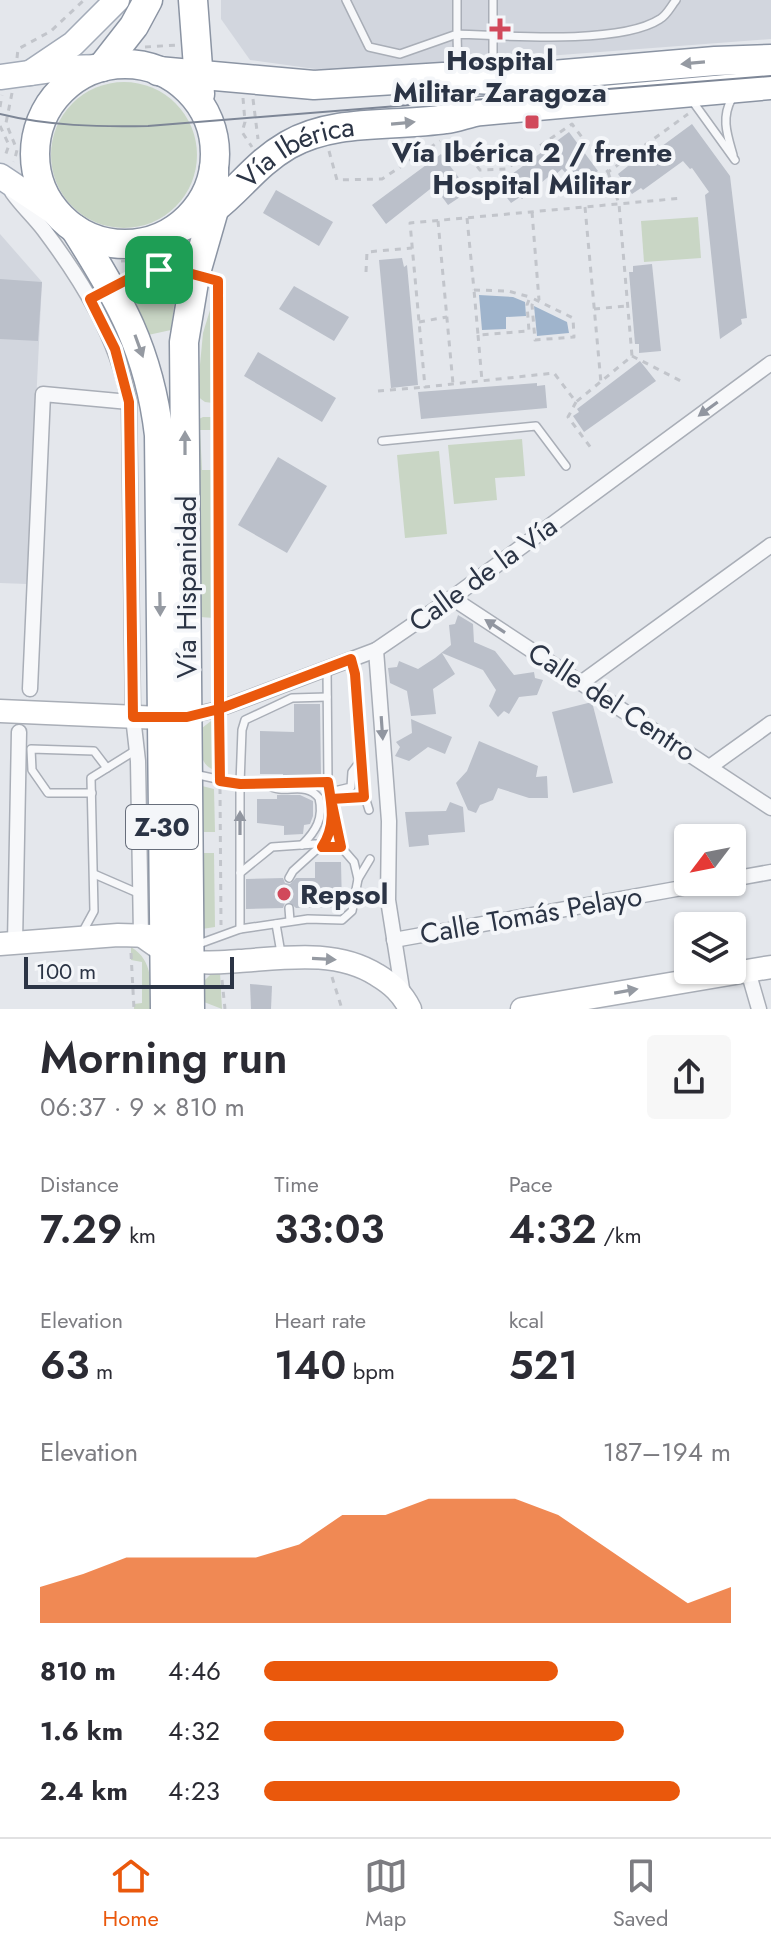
<!DOCTYPE html>
<html lang="en">
<head>
<meta charset="utf-8">
<style>
	body { margin:0; font-family:Jost,sans-serif; background:#f7f7f7; color:#2b2b33; height:100vh; display:flex; flex-direction:column; font-size:30px; white-space:nowrap }
	* { box-sizing:border-box; margin:0 }
	p { font-size:26px; color:#7c7c81 }
	.icon { flex:none; width:44px; height:44px; fill:none; stroke:currentColor; stroke-width:2; stroke-linecap:round; stroke-linejoin:round }
	.map { position:relative; height:1009px; overflow:hidden }
	.side { display:flex; flex-direction:column; background:#fff; flex:1 }
	.side>* { flex:none }
	.needle { width:52px; rotate:238deg }
	.tools { position:absolute; left:674px; top:824px; display:grid; gap:16px }
	.tools a { display:grid; place-items:center; width:72px; height:72px; border-radius:8px; background:#fff; box-shadow:0 2px 6px #0004; font-size:40px }
	.scale { position:absolute; left:24px; bottom:20px; width:210px; box-sizing:border-box; padding-left:8px; border:4px solid #2b3445; border-top:0; font-size:22px; line-height:28px; white-space:nowrap; color:#2b3445; -webkit-text-stroke:6px #f4f6f9; paint-order:stroke }
	.pin { position:absolute; display:grid; place-items:center; width:68px; height:68px; color:#fff; margin:-34px; border-radius:16px; box-shadow:0 4px 12px #0006 }
	.round { display:grid; place-items:center; flex:none; width:84px; height:84px; border-radius:8px; background:#f7f7f7 }
	.summary { display:flex; align-items:center; justify-content:space-between; height:136px; padding:0 40px }
	h1 { font-size:44px; font-weight:600; line-height:60px }
	.stats { display:grid; grid-template-columns:repeat(3,1fr); gap:12px; height:136px; padding:8px 40px }
	.stats div { display:grid; align-content:center }
	.stats b { font-size:40px; font-weight:600 }
	.stats small { font-size:22px; font-weight:400 }
	.stats p { font-size:22px }
	.chart { height:224px; padding:16px 40px }
	.chart p { display:flex; justify-content:space-between }
	.chart svg { width:100%; height:144px; margin-top:8px; fill:#ea580c; opacity:.7 }
	ul { padding:0 40px; list-style:none; font-size:26px }
	li { display:grid; grid-template-columns:128px 96px 1fr; align-items:center; height:60px }
	li i { height:20px; border-radius:10px; background:#ea580c }
	.dock { display:flex; justify-content:space-around; align-items:center; height:112px; border-top:2px solid #e1e1e2; background:#fff; font-size:22px; color:#7c7c81 }
	.dock a { display:grid; justify-items:center; gap:4px }
	.dock .current { color:#ea580c }
	.map>svg:first-child { display:block }
	.built { fill:#d2d6de }
	.green { fill:#c9d6c5 }
	.water { fill:#9fb4cc }
	.building { fill:#bbc0ca }
	.lines { fill:none; stroke-linecap:round; stroke-linejoin:round }
	.lane-casing { stroke:#a9aeb7; stroke-width:10 }
	.street-casing { stroke:#a9aeb7; stroke-width:17 }
	.secondary-casing { stroke:#a9aeb7; stroke-width:25 }
	.primary-casing { stroke:#a3abb8; stroke-width:27 }
	.highway-casing { stroke:#8b94a3; stroke-width:31 }
	.path { stroke:#c2c5cb; stroke-width:3; stroke-dasharray:6 6; stroke-linecap:butt }
	.lane { stroke:#f7f8fa; stroke-width:7 }
	.street { stroke:#f7f8fa; stroke-width:14 }
	.secondary { stroke:#fff; stroke-width:22 }
	.primary { stroke:#fff; stroke-width:24 }
	.highway { stroke:#fff; stroke-width:28 }
	.tram { stroke:#7d8696; stroke-width:2 }
	.oneway { fill:#959aa2 }
	.oneway2 { fill:#9196a0 }
	.route-casing { stroke:#fff; stroke-width:16 }
	.route { stroke:#ea580c; stroke-width:10 }
	.poi-dot { fill:#d1495b; stroke:#f4f6f9; stroke-width:3 }
	.labels { text-anchor:middle; dominant-baseline:central; stroke-width:8; stroke-linejoin:round; paint-order:stroke }
	.shield { fill:#f4f6f9; stroke:#676e7b; stroke-width:2 }
	.shield-label { font-size:26px; font-weight:bold; fill:#2b3445 }
	.poi-label { font-size:28px; font-weight:bold; fill:#2b3445; stroke:#f4f6f9 }
	.street-label { font-size:28px; fill:#2b3445; stroke:#f4f6f9 }
</style>
</head>
<body>
<div class="map">
<svg width="771" height="1009" viewBox="0 0 771 1009">
	<rect width="100%" height="100%" fill="#e4e7ec"/>
	<!-- built -->
	<g class="built">
		<polygon points="221,0 771,0 771,39 337,72 250,60 221,19"/>
		<polygon points="0,234 42,282 27,584 0,583"/>
	</g>
	<!-- green -->
	<g class="green">
		<circle cx="124" cy="155" r="73"/>
		<polygon points="698,217 701,258 644,262 641,221"/>
		<polygon points="155,276 167,276 177,280 171,330 148,335 125,288"/>
		<polygon points="214,297 213,403 205,402 197,396 203,333"/>
		<polygon points="203,417 214,417 214,430 200,430 202,470 214,470 214,618 200,617 197,425 199,419"/>
		<polygon points="522,439 525,476 495,478 497,500 454,504 448,445"/>
		<polygon points="439,451 447,534 405,538 397,455"/>
		<path d="M215,718L217,771C196,765 202,747 202,728Z"/>
		<polygon points="198,785 214,789 215,832 199,832"/>
		<polygon points="199,853 214,853 215,927 202,929"/>
		<path d="M131,947C154,961 151,985 150,1009H134V1004L142,1003V962L131,960Z"/>
		<polygon points="220,972 222,1009 204,1002 204,981 212,973"/>
	</g>
	<!-- water -->
	<g class="water">
		<polygon points="479,295 513,297 525,302 526,316 506,317 506,329 482,330"/>
		<polygon points="534,306 567,322 569,333 537,336"/>
	</g>
	<!-- building -->
	<g class="building">
		<polygon points="692,124 730,176 747,318 741,319 742,324 720,339 705,195 709,192 692,168 690,169 683,161 643,190 641,188 632,194 618,174 628,166 635,166"/>
		<polygon points="569,132 598,171 577,186 562,169 556,174 554,172 522,199 520,197 511,203 495,182 506,173 512,174"/>
		<polygon points="441,154 469,191 448,205 434,186 386,224 372,205"/>
		<polygon points="276,190 333,222 319,246 263,213"/>
		<polygon points="402,258 404,267 407,265 418,385 391,388 379,260"/>
		<polygon points="652,264 661,351 639,353 639,344 635,344 629,272 633,272 633,266"/>
		<polygon points="0,279 42,282 38,341 0,339"/>
		<polygon points="294,286 349,317 334,341 279,309"/>
		<polygon points="258,352 336,398 322,422 244,376"/>
		<polygon points="640,361 656,381 584,432 573,416 579,412 577,409"/>
		<polygon points="537,383 537,386 545,385 547,408 421,419 418,392"/>
		<polygon points="278,457 327,486 287,553 238,525"/>
		<polygon points="458,615 473,624 474,642 495,651 514,675 534,672 535,678 543,680 537,695 519,697 509,714 504,711 498,717 489,706 496,690 483,670 442,653 455,674 433,689 436,714 411,716 407,691 390,683 388,668 397,667 399,661 418,669 435,658 451,645 449,625 455,624"/>
		<polygon points="592,702 613,783 573,793 552,712"/>
		<polygon points="294,704 320,704 321,774 283,777 283,774 260,774 260,731 294,732"/>
		<polygon points="411,719 452,737 445,754 428,747 409,761 395,756 400,747 396,742 412,733"/>
		<polygon points="479,741 538,766 536,777 547,776 548,798 529,798 498,788 493,800 480,805 476,813 468,810 456,783 467,771"/>
		<polygon points="277,795 300,795 313,801 313,816 310,824 304,825 303,834 284,835 284,826 257,823 257,799 277,799"/>
		<polygon points="450,802 463,807 465,832 428,835 429,845 409,847 405,812 446,811"/>
		<polygon points="315,862 341,862 342,907 296,908 289,902 285,903 283,908 246,909 246,879 283,878 285,883 290,884 296,878 315,878"/>
		<polygon points="250,984 272,986 271,1009 251,1009"/>
	</g>
	<g class="lines">
		<defs>
			<g id="lane">
				<polyline points="346,0 369,47 400,54 457,34 457,0"/>
				<polyline points="493,0 493,74"/>
				<path d="M458,73L457,34C506,36 620,45 660,19C667,15 671,6 676,0"/>
				<path d="M732,98C721,118 727,134 733,155"/>
				<polyline points="691,99 735,160"/>
				<polyline points="382,441 536,426 566,466"/>
				<polyline points="351,659 355,674 362,787 369,810"/>
				<polyline points="194,774 240,784 328,782"/>
				<path d="M268,785C284,796 305,780 319,798C324,818 316,831 302,845"/>
				<polyline points="330,792 351,787 352,772 361,760"/>
				<polyline points="92,793 48,793 32,770 31,749 94,751 107,768"/>
				<polyline points="331,799 364,797"/>
				<polyline points="240,873 272,847 315,844 341,847"/>
				<polyline points="94,874 140,894"/>
				<polyline points="289,878 293,871 326,841 333,813"/>
				<polyline points="358,879 370,859"/>
				<polyline points="289,908 290,921"/>
				<polyline points="276,924 281,953"/>
				<polyline points="240,929 240,784 242,730 245,720 292,698 327,697"/>
				<polyline points="82,933 94,911 91,778 136,750"/>
				<polyline points="196,945 240,929 308,919 342,920 352,911 358,879 354,862 341,847 328,782 327,668"/>
			</g>
			<g id="street">
				<polyline points="39,179 41,204"/>
				<path d="M12,192C21,205 34,217 44,230C83,282 117,337 129,402L133,717L138,761L141,935"/>
				<polyline points="452,598 771,808"/>
				<polyline points="376,650 389,821 388,900 403,995"/>
				<polyline points="581,683 771,545"/>
				<polyline points="30,689 43,394 129,402"/>
				<polyline points="184,717 219,709 376,650 452,598 771,363"/>
				<polyline points="711,766 771,723"/>
				<polyline points="732,879 771,872"/>
				<polyline points="394,940 715,882"/>
				<polyline points="15,943 19,732"/>
				<polyline points="748,971 759,1009"/>
			</g>
			<g id="secondary">
				<polyline points="0,711 161,718"/>
				<path d="M141,935C156,946 172,958 190,961C205,964 223,962 239,961C284,958 336,949 377,975C392,984 402,993 410,1009"/>
				<polyline points="0,944 118,935 154,936"/>
				<polyline points="522,1009 771,967"/>
			</g>
			<g id="primary">
				<polyline points="30,73 73,44 117,0"/>
				<polyline points="0,77 66,68 102,67"/>
				<polyline points="0,176 60,216"/>
			</g>
			<g id="highway">
				<polyline points="193,0 200,94"/>
				<circle cx="125" cy="154" r="90"/>
				<polyline points="102,67 134,26 148,0"/>
				<polyline points="158,71 314,85 443,77 493,80 715,61 771,59"/>
				<path d="M75,229C120,300 149,350 159,435L165,1009"/>
				<path id="s1" d="M176,229C230,210 243,171 288,145C335,118 394,127 446,119C458,118 469,112 482,111L771,85"/>
				<polyline points="190,1009 184,342 195,276 214,210 214,169"/>
			</g>
		</defs>
		<!-- lane casing -->
		<use href="#lane" class="lane-casing"/>
		<!-- street casing -->
		<use href="#street" class="street-casing"/>
		<!-- secondary casing -->
		<use href="#secondary" class="secondary-casing"/>
		<!-- primary casing -->
		<use href="#primary" class="primary-casing"/>
		<!-- highway casing -->
		<use href="#highway" class="highway-casing"/>
		<!-- path -->
		<g class="path">
			<polyline points="145,47 177,45"/>
			<polyline points="17,58 18,49 51,31 84,0"/>
			<polyline points="12,93 6,123 17,150 14,162"/>
			<polyline points="243,98 245,122 242,132 252,147"/>
			<polyline points="253,99 258,139"/>
			<polyline points="0,107 2,95"/>
			<polyline points="0,126 9,145 4,159"/>
			<polyline points="455,138 480,170 506,169 572,124 608,172 688,114"/>
			<polyline points="329,151 337,180 382,179 440,141"/>
			<polyline points="608,172 619,204 632,356 576,402 554,373 425,387 410,223 683,198"/>
			<polyline points="585,207 601,383"/>
			<polyline points="532,212 539,300"/>
			<polyline points="467,218 474,290"/>
			<polyline points="438,221 453,384"/>
			<polyline points="121,261 145,260 176,251"/>
			<polyline points="366,272 367,252 412,248"/>
			<polyline points="218,276 219,697"/>
			<polyline points="129,278 148,271 176,270"/>
			<polyline points="219,281 228,283"/>
			<polygon points="474,290 508,291 530,297 527,305 529,331 478,335"/>
			<polygon points="534,299 573,318 574,337 535,340 532,305"/>
			<polyline points="594,309 626,306"/>
			<polyline points="419,322 447,317"/>
			<polyline points="478,335 482,381"/>
			<polyline points="632,356 681,381"/>
			<polyline points="378,391 425,387"/>
			<polyline points="576,402 568,417 591,448"/>
			<polyline points="219,724 220,769"/>
			<polyline points="220,788 221,925"/>
			<polyline points="131,953 134,1009"/>
			<polyline points="332,977 342,1009"/>
			<polyline points="222,980 225,1009"/>
		</g>
		<!-- lane -->
		<use href="#lane" class="lane"/>
		<!-- street -->
		<use href="#street" class="street"/>
		<!-- secondary -->
		<use href="#secondary" class="secondary"/>
		<!-- primary -->
		<use href="#primary" class="primary"/>
		<!-- highway -->
		<use href="#highway" class="highway"/>
		<!-- tram -->
		<path class="tram" d="M0,114C48,126 99,127 148,126L771,76"/>
	</g>
	<!-- one-way arrows -->
	<defs><path id="oneway-solid" d="M-6-.8H1V-3.2L6.5 0L1 3.2V.8H-6Z" transform="scale(2)"/></defs>
	<g class="oneway">
		<use href="#oneway-solid" transform="translate(693 63) rotate(175)"/>
		<use href="#oneway-solid" transform="translate(403 123) rotate(-5)"/>
		<use href="#oneway-solid" transform="translate(139 346) rotate(70)"/>
		<use href="#oneway-solid" transform="translate(185 443) rotate(-90)"/>
		<use href="#oneway-solid" transform="translate(160 604) rotate(89)"/>
		<use href="#oneway-solid" transform="translate(324 959) rotate(3)"/>
		<use href="#oneway-solid" transform="translate(626 991) rotate(-10)"/>
	</g>
	<g class="oneway2">
		<use href="#oneway-solid" transform="translate(708 409) rotate(144)"/>
		<use href="#oneway-solid" transform="translate(495 626) rotate(-147)"/>
		<use href="#oneway-solid" transform="translate(382 728) rotate(86)"/>
		<use href="#oneway-solid" transform="translate(240 823) rotate(-90)"/>
	</g>
	<g class="lines">
		<defs>
			<path id="route" d="M159,270L138,274L90,299L115,349L129,402L133,717H187L219,709L220,781L240,784L328,782C332,805 336,826 322,847H341L331,799L364,797L355,674L351,659L219,709L218,281L181,271L159,270"/>
		</defs>
		<!-- route casing -->
		<use href="#route" class="route-casing"/>
		<!-- route -->
		<use href="#route" class="route"/>
	</g>
	<!-- markers -->
	<g class="poi-dot">
		<path d="M496 17h8v8h8v8h-8v8h-8v-8h-8v-8h8z"/>
		<rect x="524" y="114" width="16" height="16" rx="4"/>
		<circle cx="284" cy="894" r="8"/>
	</g>
	<g class="labels">
		<!-- shield labels -->
		<rect class="shield" x="126" y="805" width="72" height="44" rx="6"/>
		<g class="shield-label">
			<text x="162" y="827">Z-30</text>
		</g>
		<!-- poi labels -->
		<g class="poi-label">
			<text x="500" y="60">Hospital<tspan x="500" dy="32">Militar Zaragoza</tspan></text>
			<text x="532" y="152">Vía Ibérica 2 / frente<tspan x="532" dy="32">Hospital Militar</tspan></text>
			<text x="300" y="894" text-anchor="start">Repsol</text>
		</g>
		<!-- street labels -->
		<g class="street-label">
			<text stroke="none"><textPath href="#s1" startOffset="146">Vía Ibérica</textPath></text>
			<text transform="translate(483 574) rotate(-36)">Calle de la Vía</text>
			<text transform="translate(186 587) rotate(-90)">Vía Hispanidad</text>
			<text transform="translate(612 702) rotate(33)">Calle del Centro</text>
			<text transform="translate(531 915) rotate(-10)">Calle Tomás Pelayo</text>
		</g>
	</g>
</svg>
<div class="tools">
<a><svg class="needle" viewBox="-14 -14 28 28"><path d="M0-13l5 13h-10z" fill="#e53935"/><path d="M0 13l5-13h-10z" fill="#7c7c81"/></svg></a>
<a><svg class="icon" aria-label="layers" viewBox="0 0 24 24"><path d="M12 4l9 5-9 5-9-5zM3 14l9 5 9-5"/></svg></a>
</div>
<div class="scale">100 m</div>
<div class="pin" style="left:159px;top:270px;background:#1e9e55"><svg class="icon" aria-label="arrive" viewBox="0 0 24 24"><path d="M6 21V4h12l-3 4 3 4H6"/></svg></div>
</div>
<section class="side">
<div class="summary"><div><h1>Morning run</h1><p>06:37 · 9 × 810 m</p></div><a class="round"><svg class="icon" aria-label="share" viewBox="0 0 24 24"><path d="M12 15V3M7 8l5-5 5 5M5 13v7h14v-7"/></svg></a></div>
<div class="stats">
<div><p>Distance</p><b>7.29<small> km</small></b></div>
<div><p>Time</p><b>33:03</b></div>
<div><p>Pace</p><b>4:32<small> /km</small></b></div>
</div>
<div class="stats">
<div><p>Elevation</p><b>63<small> m</small></b></div>
<div><p>Heart rate</p><b>140<small> bpm</small></b></div>
<div><p>kcal</p><b>521</b></div>
</div>
<div class="chart"><p><span>Elevation</span>187–194 m</p>
<svg viewBox="0 0 160 44" preserveAspectRatio="none"><path d="M0 44V33L10 29L20 24L30 24L40 24L50 24L60 20L70 11L80 11L90 6L100 6L110 6L120 11L130 20L140 29L150 38L160 33V44z"/></svg>
</div>
<ul>
<li><b>810 m</b>4:46<i style="width:63%"></i></li>
<li><b>1.6 km</b>4:32<i style="width:77%"></i></li>
<li><b>2.4 km</b>4:23<i style="width:89%"></i></li>
</ul>
</section>
<nav class="dock">
<a class="current"><svg class="icon" aria-label="home" viewBox="0 0 24 24"><path d="M3 11l9-7 9 7M6 9v11h12V9"/></svg>Home</a>
<a><svg class="icon" aria-label="map" viewBox="0 0 24 24"><path d="M3 6l6-2 6 2 6-2v14l-6 2-6-2-6 2zM9 4v14M15 6v14"/></svg>Map</a>
<a><svg class="icon" aria-label="saved" viewBox="0 0 24 24"><path d="M7 4h10v16l-5-4-5 4z"/></svg>Saved</a>
</nav>
</body>
</html>
